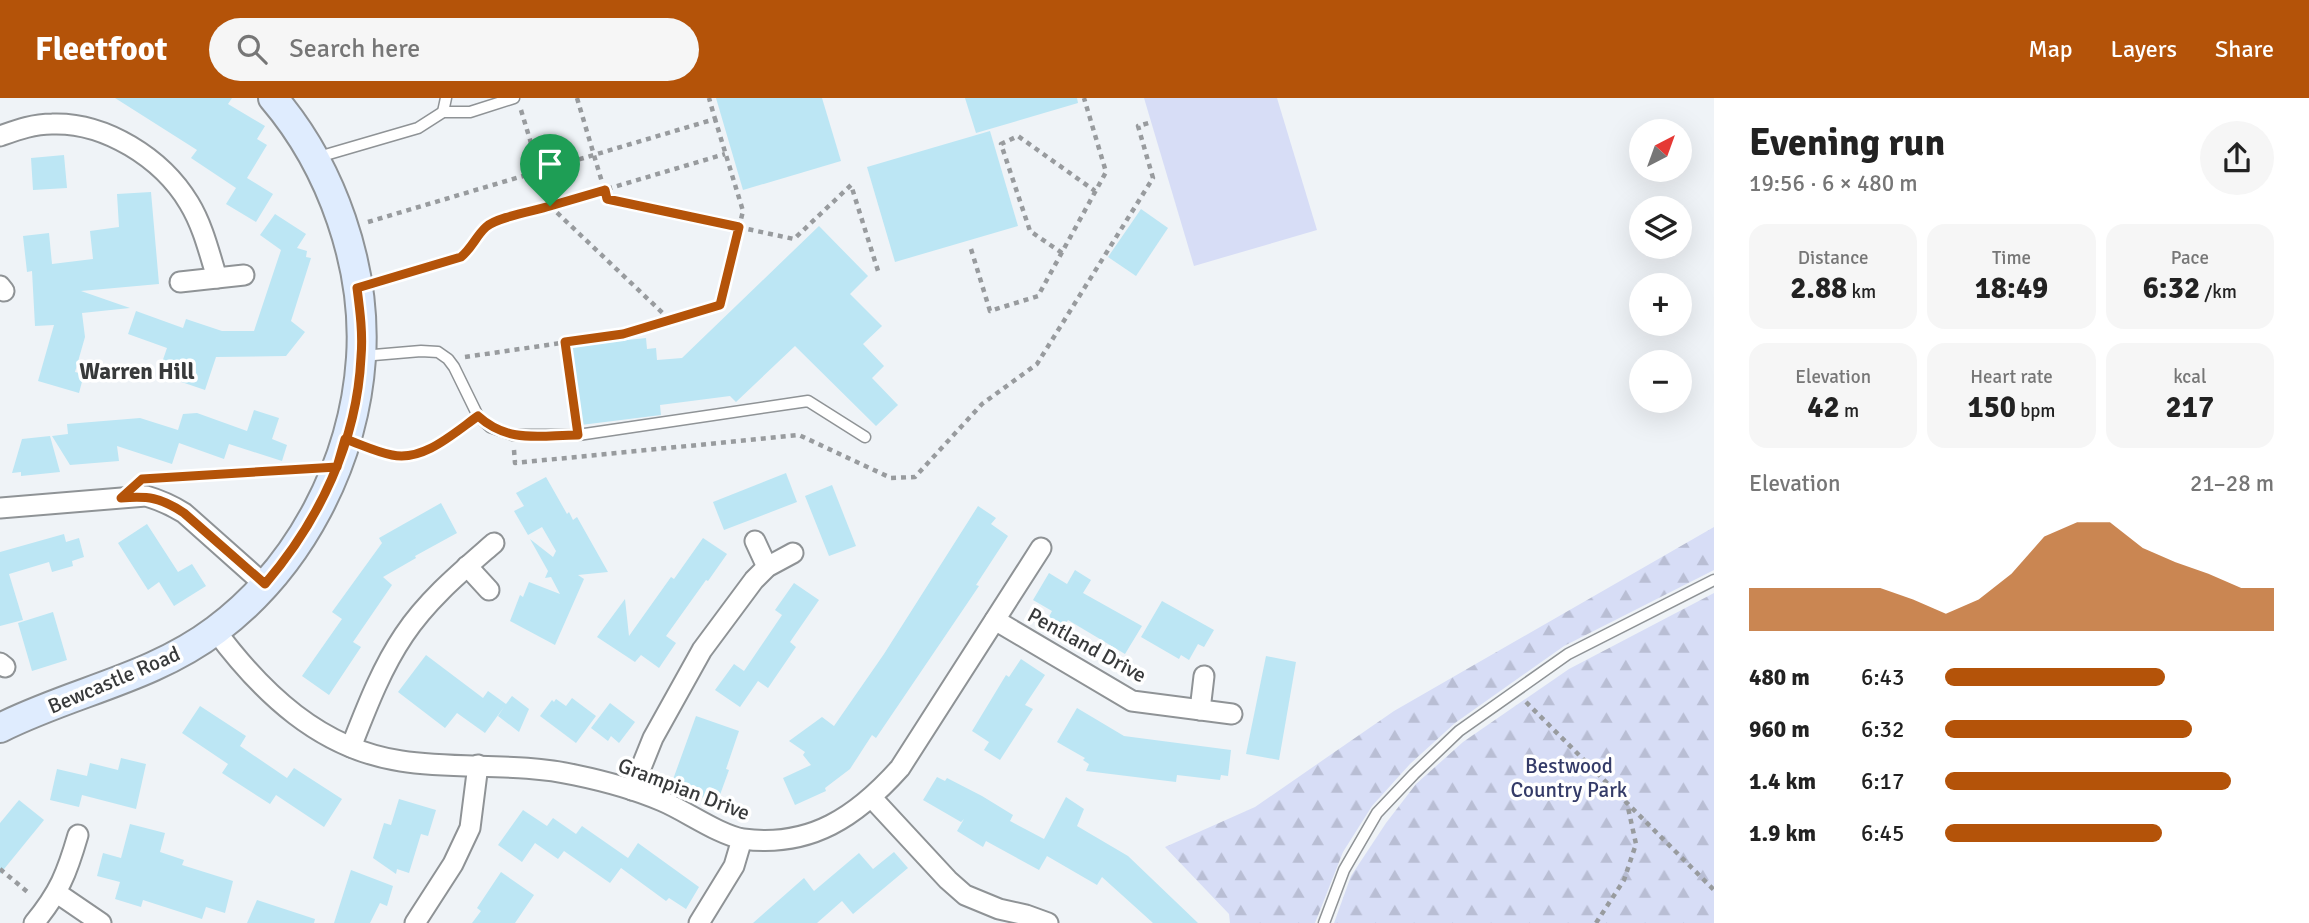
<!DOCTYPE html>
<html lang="en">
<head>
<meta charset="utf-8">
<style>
	body { margin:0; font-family:Signika,sans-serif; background:#f6f6f6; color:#222; height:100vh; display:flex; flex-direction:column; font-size:26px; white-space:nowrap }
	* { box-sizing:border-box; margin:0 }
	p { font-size:23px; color:#767676 }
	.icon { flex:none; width:38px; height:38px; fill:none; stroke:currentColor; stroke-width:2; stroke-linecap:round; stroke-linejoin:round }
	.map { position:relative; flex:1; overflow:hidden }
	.side { display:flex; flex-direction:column; background:#fff; width:595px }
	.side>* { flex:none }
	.needle { width:46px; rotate:41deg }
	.tools { position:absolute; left:1629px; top:21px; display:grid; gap:14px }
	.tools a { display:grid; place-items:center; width:63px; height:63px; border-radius:50%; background:#fff; box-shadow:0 7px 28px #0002; font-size:35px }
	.pin { position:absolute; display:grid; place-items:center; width:60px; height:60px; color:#fff; margin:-72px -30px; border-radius:50% 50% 50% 0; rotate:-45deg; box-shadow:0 0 7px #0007 }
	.pin .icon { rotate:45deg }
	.round { display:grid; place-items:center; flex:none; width:74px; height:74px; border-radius:37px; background:#f6f6f6 }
	.head { display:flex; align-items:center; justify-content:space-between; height:119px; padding:0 35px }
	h1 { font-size:38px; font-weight:800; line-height:52px }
	.figures { display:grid; grid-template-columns:repeat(3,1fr); gap:10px; height:119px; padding:7px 35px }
	.figures div { display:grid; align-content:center; border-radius:18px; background:#f6f6f6; text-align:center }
	.figures b { font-size:30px; font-weight:800 }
	.figures small { font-size:19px; font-weight:400 }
	.figures p { font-size:19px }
	.chart { height:196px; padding:14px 35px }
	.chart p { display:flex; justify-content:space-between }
	.chart svg { width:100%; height:126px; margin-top:7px; fill:#b45309; opacity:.7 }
	ul { padding:0 35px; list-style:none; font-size:23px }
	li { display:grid; grid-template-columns:112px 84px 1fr; align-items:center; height:52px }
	li i { height:18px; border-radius:9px; background:#b45309 }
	header { display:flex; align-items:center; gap:42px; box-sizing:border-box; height:98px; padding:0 35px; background:#b45309; color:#fff }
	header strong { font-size:33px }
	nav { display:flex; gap:38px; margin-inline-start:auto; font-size:24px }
	.search { width:490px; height:63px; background:#f6f6f6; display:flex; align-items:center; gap:18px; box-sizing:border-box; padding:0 24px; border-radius:38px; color:#767676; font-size:26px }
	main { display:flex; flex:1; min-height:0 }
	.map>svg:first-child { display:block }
	.green { fill:#d7ddf6 }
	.forest { fill:url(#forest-firs) }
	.building { fill:#bce6f4 }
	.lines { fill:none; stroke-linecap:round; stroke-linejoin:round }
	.lane-casing { stroke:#8f9396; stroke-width:13 }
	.street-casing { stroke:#8f9396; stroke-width:23 }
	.secondary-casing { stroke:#8f9396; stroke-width:32 }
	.path { stroke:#989b9e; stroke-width:4.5; stroke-dasharray:5 5; stroke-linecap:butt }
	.lane { stroke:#fff; stroke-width:10 }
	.street { stroke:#fff; stroke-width:19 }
	.secondary { stroke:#dfecfe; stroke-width:28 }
	.route-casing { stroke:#fff; stroke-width:14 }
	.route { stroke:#b45309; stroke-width:9 }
	.labels { text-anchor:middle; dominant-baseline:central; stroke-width:7; stroke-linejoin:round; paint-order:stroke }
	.street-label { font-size:21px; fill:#383a3b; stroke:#fff }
	.park-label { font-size:21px; fill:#343b68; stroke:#fff }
	.neighbourhood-label { font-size:23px; font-weight:bold; fill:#383a3b; stroke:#fff }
</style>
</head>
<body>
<header>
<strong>Fleetfoot</strong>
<div class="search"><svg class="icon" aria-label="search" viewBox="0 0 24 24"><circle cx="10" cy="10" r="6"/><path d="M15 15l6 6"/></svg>Search here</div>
<nav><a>Map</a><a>Layers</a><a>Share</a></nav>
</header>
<main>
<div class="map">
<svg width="1714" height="825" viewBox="0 0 1714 825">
	<defs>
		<pattern id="forest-firs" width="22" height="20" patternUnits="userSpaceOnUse" patternTransform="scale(1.75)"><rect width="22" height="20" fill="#d7ddf6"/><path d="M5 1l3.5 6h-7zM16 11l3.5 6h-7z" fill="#b9bed4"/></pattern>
	</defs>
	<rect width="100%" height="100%" fill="#eff3f7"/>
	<!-- green -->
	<polygon class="green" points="1144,0 1277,0 1317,132 1194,168"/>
	<!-- forest -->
	<g class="forest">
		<polygon points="1714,429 1714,472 1564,548 1455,625 1410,666 1372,708 1343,754 1315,825 1230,825 1229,816 1165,749 1255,709 1394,613"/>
		<polygon points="1714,495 1714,825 1334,825 1351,778 1386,725 1416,686 1463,644 1569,571"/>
	</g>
	<!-- building -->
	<g class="building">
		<polygon points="115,0 232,0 228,6 265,28 257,41 267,47 247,80 273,96 256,124 226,106 236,90 191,60 197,52"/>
		<polygon points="716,0 822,0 841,63 743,92"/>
		<polygon points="965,0 1077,0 1078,5 976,35"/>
		<polygon points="990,33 1018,128 895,164 867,69"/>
		<polygon points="64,57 67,90 33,92 31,60"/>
		<polygon points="151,94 159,186 81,193 130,210 82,215 85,239 75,274 84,276 79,295 38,283 54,227 35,228 32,173 27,174 23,138 49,135 52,166 93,161 90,133 119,129 117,96"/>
		<polygon points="1141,111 1168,130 1136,178 1108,159"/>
		<polygon points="275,116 306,136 297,150 307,153 306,159 311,160 291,223 305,234 286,258 216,259 205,292 158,276 167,250 128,236 136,213 183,230 186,221 222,233 254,233 281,152 260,137"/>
		<polygon points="819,128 868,178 850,196 882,228 863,246 884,268 872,280 898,307 876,328 795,248 736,304 730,298 660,307 661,317 581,327 572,248 646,240 647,251 656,250 657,262 682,260"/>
		<polygon points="254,312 279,320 272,341 287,347 282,363 229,346 224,361 179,345 172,366 117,348 119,363 70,367 52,338 68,336 67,326 140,320 178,332 183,316 197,315 247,333"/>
		<polygon points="50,338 60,374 21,378 21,374 12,375 22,341"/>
		<polygon points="786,375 797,404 724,432 713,404"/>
		<polygon points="546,379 567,416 569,414 573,422 577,419 608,474 578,477 584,481 555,547 510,523 520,497 523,499 529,484 560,496 551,479 545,480 548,473 530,441 553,459 556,453 542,429 528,437 514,413 524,408 516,395"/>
		<polygon points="832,387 856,448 829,458 805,398"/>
		<polygon points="441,405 457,435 415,458 416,460 383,479 392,487 353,544 361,549 329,597 302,578 342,521 332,514 382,445 379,440"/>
		<polygon points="978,408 996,420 991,426 1008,438 976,487 979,488 876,640 872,637 850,671 825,690 826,693 795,707 783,680 811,667 803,657 805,654 789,643 822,619 834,628 884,556"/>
		<polygon points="147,426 178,474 192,466 206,488 174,508 159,484 148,492 118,445"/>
		<polygon points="64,436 66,444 79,440 84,459 72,463 73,468 52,474 49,464 9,476 23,522 0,528 0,454"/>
		<polygon points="703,440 727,456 708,483 706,482 666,538 676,545 659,570 641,557 635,564 597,539 625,501 629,538 671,479 674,481"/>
		<polygon points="1075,472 1091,482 1083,495 1142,528 1125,556 1068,522 1059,536 1044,528 1052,513 1033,502 1049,475 1067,486"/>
		<polygon points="794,485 819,502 790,544 796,549 768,590 758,583 740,609 715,592 734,566 744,573 782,517 775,512"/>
		<polygon points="1162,503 1214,532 1204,549 1198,546 1189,562 1181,557 1179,561 1141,539"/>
		<polygon points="53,514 67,562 32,573 18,525"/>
		<polygon points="426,557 483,600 488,593 506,606 512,598 529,611 519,634 498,618 504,609 485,635 457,615 445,630 398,594"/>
		<polygon points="1266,558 1296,564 1279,662 1246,656"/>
		<polygon points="1021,561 1045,577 1025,607 1033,611 1000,662 984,652 989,644 972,633 1006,577 1009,579"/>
		<polygon points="572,600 596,618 576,645 540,618 552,602 554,604 556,601 566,608"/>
		<polygon points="610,605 635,624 619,645 611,638 608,643 591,630"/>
		<polygon points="200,608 246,638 240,648 287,680 294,670 342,701 324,729 276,697 270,706 222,675 228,666 182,635"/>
		<polygon points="1077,610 1124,638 1231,652 1228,678 1221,677 1220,682 1177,677 1176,684 1086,673 1089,666 1083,662 1085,660 1057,644"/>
		<polygon points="696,618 739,633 726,671 729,672 717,705 671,687"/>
		<polygon points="121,660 146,666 136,711 82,697 79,709 50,702 57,671 87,678 90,665 118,672"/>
		<polygon points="937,679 945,683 947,680 982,698 1013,717 1010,723 1044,741 1066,699 1084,711 1077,728 1128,758 1198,825 1153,825 1102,779 1097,787 1047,758 1039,772 986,743 983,749 957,733 964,721 961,724 923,702"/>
		<polygon points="399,701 436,712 428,738 421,736 409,775 397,771 396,776 373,760 384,725 391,727"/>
		<polygon points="19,702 44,722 0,776 0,725"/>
		<polygon points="523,712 547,728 553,720 576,736 582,728 628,760 638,745 699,789 686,811 669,800 666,803 621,770 610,785 564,753 558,761 535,745 522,764 498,747"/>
		<polygon points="130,726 165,735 160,754 184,762 182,767 233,783 225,815 206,809 202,821 143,802 141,809 115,801 120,784 97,778 103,755 121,760"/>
		<polygon points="894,754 908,770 853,816 842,803 817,825 753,825 804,780 814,793 859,755 873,771"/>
		<polygon points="351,772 393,788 387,808 380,805 370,825 334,825"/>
		<polygon points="501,774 534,797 515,825 472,825 481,813 477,810"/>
		<polygon points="257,802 315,821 314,825 247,825"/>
	</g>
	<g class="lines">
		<defs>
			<g id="lane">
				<polyline points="443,14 446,0"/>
				<polyline points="315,60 418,30 443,14 470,14 514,0"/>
				<polyline points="362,258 421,253 438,254 448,261 454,269 478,318 490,329 513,337 578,337 808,303 865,339"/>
				<polyline points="1324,825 1344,772 1377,715 1414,676 1459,633 1568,556 1714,482"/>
			</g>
			<g id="street">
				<path d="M0,38C17,32 33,26 52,26C105,24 162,60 189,105C203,128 209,154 217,180"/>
				<polyline points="180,184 244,177"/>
				<polyline points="0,188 4,193"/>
				<path d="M0,410L146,398C160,402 171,407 184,415L265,487"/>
				<polyline points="755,443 767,469"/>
				<polyline points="467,468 489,492"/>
				<polyline points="995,522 1132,603 1232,616"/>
				<path d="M215,532C262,595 320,651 401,663C458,672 518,664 575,677C604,683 634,691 662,703C686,713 719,737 743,741C811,750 857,718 900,670L1041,450"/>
				<polyline points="0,565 5,569"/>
				<polyline points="1200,612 1204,578"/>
				<path d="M351,649C366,611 381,571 404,537C428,501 462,473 494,445"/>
				<polyline points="632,692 653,640 702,552 754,482 767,469 793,455"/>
				<polyline points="872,700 948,782 965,797 999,811 1026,817 1048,825"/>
				<polyline points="57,795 101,825"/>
				<path d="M34,825C59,795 67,775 78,737"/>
				<polyline points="415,825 453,766 470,730 478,667"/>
				<polyline points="699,825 734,768 742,741"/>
			</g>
			<path id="secondary" d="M0,630C71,594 151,581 216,532C300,469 354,365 361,260C367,169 332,69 273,0"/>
		</defs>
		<!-- lane casing -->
		<use href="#lane" class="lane-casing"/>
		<!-- street casing -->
		<use href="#street" class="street-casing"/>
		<!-- secondary casing -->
		<use href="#secondary" class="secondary-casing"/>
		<!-- path -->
		<g class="path">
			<polyline points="577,0 607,101 794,141 851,87 879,176"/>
			<polyline points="521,12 550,108 669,221"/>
			<polyline points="368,124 715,21 709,0"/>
			<polyline points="971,151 990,213 1038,198 1106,74 1084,0"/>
			<polyline points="1062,155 1030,133 1001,46 1018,38 1095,93"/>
			<path d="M381,182L461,159C473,149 478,137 489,126L725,56"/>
			<polyline points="564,244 576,323"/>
			<polyline points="465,259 623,236 720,207 743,113 715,21"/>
			<path d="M369,349C415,366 429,353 466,326"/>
			<polyline points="514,352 515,365 799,337 891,380 915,379 982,306 1037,266 1153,80 1138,28 1152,24"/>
			<polyline points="163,379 308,370"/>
			<polyline points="1526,604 1714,792"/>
			<polyline points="0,771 30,796"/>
			<polyline points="1596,825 1624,782 1636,746 1627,705"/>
		</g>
		<!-- lane -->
		<use href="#lane" class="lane"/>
		<!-- street -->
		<use href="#street" class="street"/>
		<!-- secondary -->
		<use href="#secondary" class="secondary"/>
	</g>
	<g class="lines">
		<defs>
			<path id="route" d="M550,108C534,113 497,119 486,129C476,138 472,150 461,159L357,190C360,213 363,236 361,259C357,344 319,423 265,486L184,415C160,399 148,398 121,400L142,381L337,369L345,341C360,346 376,354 392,357C423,364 454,335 478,318C509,346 540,337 578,337L565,244L623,236L720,207L739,129L607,101L605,92L550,108"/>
		</defs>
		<!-- route casing -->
		<use href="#route" class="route-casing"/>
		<!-- route -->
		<use href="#route" class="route"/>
	</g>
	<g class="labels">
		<!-- street labels -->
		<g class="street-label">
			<text transform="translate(1087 547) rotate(29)">Pentland Drive</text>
			<text transform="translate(114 582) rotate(-23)">Bewcastle Road</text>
			<text transform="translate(684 691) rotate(21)">Grampian Drive</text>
		</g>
		<!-- park labels -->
		<g class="park-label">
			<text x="1569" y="668">Bestwood<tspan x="1569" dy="24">Country Park</tspan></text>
		</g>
		<!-- neighbourhood labels -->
		<g class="neighbourhood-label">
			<text x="137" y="273">Warren Hill</text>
		</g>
	</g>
</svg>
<div class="tools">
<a><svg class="needle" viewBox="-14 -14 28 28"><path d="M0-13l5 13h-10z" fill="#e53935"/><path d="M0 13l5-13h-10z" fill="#767676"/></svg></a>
<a><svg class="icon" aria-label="layers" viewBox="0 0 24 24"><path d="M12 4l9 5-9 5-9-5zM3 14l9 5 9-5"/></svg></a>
<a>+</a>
<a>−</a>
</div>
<div class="pin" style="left:550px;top:108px;background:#1e9e55"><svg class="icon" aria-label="arrive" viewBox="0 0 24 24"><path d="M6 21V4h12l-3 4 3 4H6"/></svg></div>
</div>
<section class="side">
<div class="head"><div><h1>Evening run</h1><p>19:56 · 6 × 480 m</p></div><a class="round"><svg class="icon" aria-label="share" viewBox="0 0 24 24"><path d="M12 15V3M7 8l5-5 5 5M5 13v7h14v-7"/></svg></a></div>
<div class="figures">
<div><p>Distance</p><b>2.88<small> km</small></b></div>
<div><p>Time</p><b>18:49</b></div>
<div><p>Pace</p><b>6:32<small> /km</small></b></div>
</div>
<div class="figures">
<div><p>Elevation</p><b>42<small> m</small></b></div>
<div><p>Heart rate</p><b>150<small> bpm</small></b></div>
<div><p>kcal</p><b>217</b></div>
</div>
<div class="chart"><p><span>Elevation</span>21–28 m</p>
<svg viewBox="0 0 160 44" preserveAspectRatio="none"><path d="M0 44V29L10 29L20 29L30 29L40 29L50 33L60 38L70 33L80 24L90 11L100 6L110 6L120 15L130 20L140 24L150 29L160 29V44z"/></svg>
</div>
<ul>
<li><b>480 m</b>6:43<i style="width:67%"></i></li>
<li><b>960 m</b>6:32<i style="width:75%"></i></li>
<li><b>1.4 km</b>6:17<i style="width:87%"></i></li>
<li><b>1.9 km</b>6:45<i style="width:66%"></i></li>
</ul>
</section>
</main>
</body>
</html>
